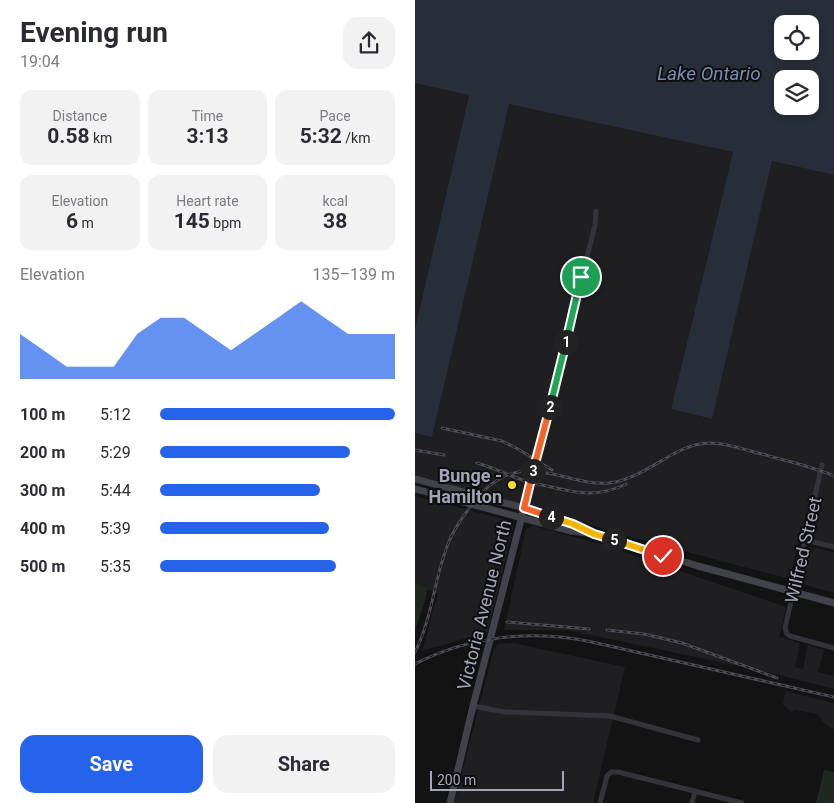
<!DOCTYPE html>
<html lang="en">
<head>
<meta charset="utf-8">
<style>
	body { margin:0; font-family:Roboto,sans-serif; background:#f2f2f3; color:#2b2b33; height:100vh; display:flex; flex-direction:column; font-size:19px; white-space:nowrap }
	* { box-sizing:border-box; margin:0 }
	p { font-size:16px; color:#7c7c81 }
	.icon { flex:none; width:28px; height:28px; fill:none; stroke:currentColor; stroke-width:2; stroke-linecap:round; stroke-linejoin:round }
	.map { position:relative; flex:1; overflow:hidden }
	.details { display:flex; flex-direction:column; background:#fff; width:415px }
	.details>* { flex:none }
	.controls { position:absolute; left:359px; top:15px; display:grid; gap:10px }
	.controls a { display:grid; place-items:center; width:45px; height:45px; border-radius:10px; background:#fff; box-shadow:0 2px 8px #0003; font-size:25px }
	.scale { position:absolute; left:15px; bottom:12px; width:134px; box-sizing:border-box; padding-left:5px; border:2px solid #a3a5b6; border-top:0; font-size:14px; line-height:18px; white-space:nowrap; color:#a3a5b6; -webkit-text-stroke:4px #0e0e0f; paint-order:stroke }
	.pin { position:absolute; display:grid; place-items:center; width:42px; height:42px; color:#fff; margin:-21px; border:2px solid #fff; border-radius:50%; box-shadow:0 1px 5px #0007 }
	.km { position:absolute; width:25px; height:25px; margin:-12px; border-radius:50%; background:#222; color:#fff; font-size:14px; line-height:25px; text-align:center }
	.round { display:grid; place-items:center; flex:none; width:52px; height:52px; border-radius:15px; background:#f2f2f3 }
	.headline { display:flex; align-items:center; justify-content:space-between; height:85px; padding:0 20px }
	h1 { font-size:28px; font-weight:700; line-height:38px }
	.figures { display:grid; grid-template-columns:repeat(3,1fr); gap:8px; height:85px; padding:5px 20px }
	.figures div { display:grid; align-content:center; border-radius:12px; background:#f2f2f3; text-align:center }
	.figures b { font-size:21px; font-weight:700 }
	.figures small { font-size:14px; font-weight:400 }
	.figures p { font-size:14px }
	.chart { height:140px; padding:10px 20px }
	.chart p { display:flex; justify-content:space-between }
	.chart svg { width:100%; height:90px; margin-top:5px; fill:#2563eb; opacity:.7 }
	.action { display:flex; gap:10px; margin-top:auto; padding:10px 20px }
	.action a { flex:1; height:58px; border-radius:15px; background:#2563eb; color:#fff; font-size:20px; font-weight:700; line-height:58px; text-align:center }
	.action a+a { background:#f2f2f3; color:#2b2b33 }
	ul { padding:0 20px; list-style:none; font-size:16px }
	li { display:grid; grid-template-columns:80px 60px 1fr; align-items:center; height:38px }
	li i { height:12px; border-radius:6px; background:#2563eb }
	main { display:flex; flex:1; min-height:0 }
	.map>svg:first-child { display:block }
	.built { fill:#1f1f21 }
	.green { fill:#1f2721 }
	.water { fill:#282e39; fill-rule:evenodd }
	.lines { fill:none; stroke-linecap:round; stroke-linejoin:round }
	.minor { stroke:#34333a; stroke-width:5 }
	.secondary { stroke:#41424a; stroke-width:7 }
	.rail-casing { stroke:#4a4b53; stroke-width:3 }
	.rail { stroke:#0e0e0f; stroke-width:1; stroke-dasharray:4; stroke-linecap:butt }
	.split-1-casing { stroke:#fff; stroke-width:10 }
	.split-2-casing { stroke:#fff; stroke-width:10 }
	.split-3-casing { stroke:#fff; stroke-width:10 }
	.split-4-casing { stroke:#fff; stroke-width:10 }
	.split-5-casing { stroke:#fff; stroke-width:10 }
	.split-6-casing { stroke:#fff; stroke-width:10 }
	.split-1 { stroke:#22a559; stroke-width:6 }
	.split-2 { stroke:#22a559; stroke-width:6 }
	.split-3 { stroke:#f0652b; stroke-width:6 }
	.split-4 { stroke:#f0652b; stroke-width:6 }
	.split-5 { stroke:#f5b400; stroke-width:6 }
	.split-6 { stroke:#f5b400; stroke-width:6 }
	.poi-dot { fill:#fadc25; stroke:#0e0e0f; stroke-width:2 }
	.labels { text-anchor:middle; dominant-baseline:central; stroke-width:4; stroke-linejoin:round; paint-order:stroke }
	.poi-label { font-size:18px; font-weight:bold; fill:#a3a5b6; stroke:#0e0e0f; text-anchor:end }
	.street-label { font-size:18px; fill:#a3a5b6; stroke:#0e0e0f }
	.water-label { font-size:19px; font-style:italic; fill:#788cb3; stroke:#0e0e0f }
</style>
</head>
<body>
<main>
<section class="details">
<div class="headline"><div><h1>Evening run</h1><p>19:04</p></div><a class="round"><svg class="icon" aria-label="share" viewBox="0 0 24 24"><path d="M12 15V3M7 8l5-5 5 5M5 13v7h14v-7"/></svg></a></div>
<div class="figures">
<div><p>Distance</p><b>0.58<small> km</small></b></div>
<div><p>Time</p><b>3:13</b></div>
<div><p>Pace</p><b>5:32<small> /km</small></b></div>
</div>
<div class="figures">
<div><p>Elevation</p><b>6<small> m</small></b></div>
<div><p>Heart rate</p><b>145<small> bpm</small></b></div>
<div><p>kcal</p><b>38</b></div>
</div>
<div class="chart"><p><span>Elevation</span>135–139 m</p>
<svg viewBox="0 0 160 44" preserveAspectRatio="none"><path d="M0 44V22L10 30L20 38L30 38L40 38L50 22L60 14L70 14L80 22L90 30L100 22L110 14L120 6L130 14L140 22L150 22L160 22V44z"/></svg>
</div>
<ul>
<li><b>100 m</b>5:12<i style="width:100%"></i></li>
<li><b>200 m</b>5:29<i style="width:81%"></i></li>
<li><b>300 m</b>5:44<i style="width:68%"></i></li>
<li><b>400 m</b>5:39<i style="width:72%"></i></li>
<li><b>500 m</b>5:35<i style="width:75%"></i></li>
</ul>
<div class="action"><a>Save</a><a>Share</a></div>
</section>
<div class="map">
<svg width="419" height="803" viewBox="0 0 419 803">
	<rect width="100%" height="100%" fill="#131314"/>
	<!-- built -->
	<g class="built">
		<polygon points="0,83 54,94 0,329"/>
		<polygon points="93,103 318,152 256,409 296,419 357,161 419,175 419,545 385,536 375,579 223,539 99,502 0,475 0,433 17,437"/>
		<polygon points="0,496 99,522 73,632 7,651 23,593 0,587"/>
		<polygon points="118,526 186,544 371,607 364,637 385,643 380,667 388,669 393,645 409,650 403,672 419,676 419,689 356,673 152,630 89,630 111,529"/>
		<polygon points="395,547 419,552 419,593 387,584"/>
		<polygon points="98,643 210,667 178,803 39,803 79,649 83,644"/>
		<polygon points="370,691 419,703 419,733 417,728 410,724 402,714 380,710 377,712 368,705"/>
	</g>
	<!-- green -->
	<g class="green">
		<polygon points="0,583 12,587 11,598 0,630"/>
		<polygon points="409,770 419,772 419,803 401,803"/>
	</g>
	<!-- water -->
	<path class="water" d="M0,0H419V175L357,161L297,419L256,409L318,152L94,104L17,437L0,433V329L54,95L0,83ZM368,24H395V51H368ZM368,79H395V106H368Z"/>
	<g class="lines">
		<!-- minor -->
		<g class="minor">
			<polyline points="407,465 370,628 372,634 375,636 419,648"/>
			<polyline points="109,508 180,225 181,211"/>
			<polyline points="390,540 419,547"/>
			<polyline points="58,706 90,712 195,716 283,740"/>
			<polyline points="185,803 192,776 196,772 203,772 327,803"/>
			<polyline points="277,803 280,791"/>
		</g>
		<!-- secondary -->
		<g class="secondary">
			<polyline points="0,479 109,508 158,524 174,532"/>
			<polyline points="0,489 156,531 179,534 283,566 419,603"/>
			<polyline points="35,803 58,706 109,508"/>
		</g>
		<defs>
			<g id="rail">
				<polyline points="27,428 87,441 103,449 137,470"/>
				<polyline points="0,450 29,455"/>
				<path d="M62,463C76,467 89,473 102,478C112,482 122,484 132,486C161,493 183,498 211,484"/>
				<polyline points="92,622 174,629"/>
				<polyline points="192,630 229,634 267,643 362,678"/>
				<path d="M0,652C8,637 12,622 16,606C21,585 25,564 33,544C39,527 59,500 72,488C113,451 150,486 194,483C221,480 243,461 266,450C275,446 286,443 295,443C313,443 330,450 347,454C371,461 396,466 419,476"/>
				<path d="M0,664C54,636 118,629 177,642L419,697"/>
			</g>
		</defs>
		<!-- rail casing -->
		<use href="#rail" class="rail-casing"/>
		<!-- rail -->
		<use href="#rail" class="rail"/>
	</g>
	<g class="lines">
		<defs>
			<polyline id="split-1" points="151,342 166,277"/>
			<polyline id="split-2" points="135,407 151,342"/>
			<polyline id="split-3" points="118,471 135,407"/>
			<polyline id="split-4" points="118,471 109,508 136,517"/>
			<polyline id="split-5" points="136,517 158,524 179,534 199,540"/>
			<polyline id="split-6" points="199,540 248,556"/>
		</defs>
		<!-- split-1 casing -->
		<use href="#split-1" class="split-1-casing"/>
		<!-- split-2 casing -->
		<use href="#split-2" class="split-2-casing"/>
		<!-- split-3 casing -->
		<use href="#split-3" class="split-3-casing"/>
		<!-- split-4 casing -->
		<use href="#split-4" class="split-4-casing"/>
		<!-- split-5 casing -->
		<use href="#split-5" class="split-5-casing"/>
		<!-- split-6 casing -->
		<use href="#split-6" class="split-6-casing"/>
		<!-- split-1 -->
		<use href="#split-1" class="split-1"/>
		<!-- split-2 -->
		<use href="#split-2" class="split-2"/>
		<!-- split-3 -->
		<use href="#split-3" class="split-3"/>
		<!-- split-4 -->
		<use href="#split-4" class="split-4"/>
		<!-- split-5 -->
		<use href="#split-5" class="split-5"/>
		<!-- split-6 -->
		<use href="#split-6" class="split-6"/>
	</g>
	<!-- markers -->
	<circle class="poi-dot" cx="97" cy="485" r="5"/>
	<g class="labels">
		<!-- poi labels -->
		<g class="poi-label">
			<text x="87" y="475">Bunge -<tspan x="87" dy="21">Hamilton</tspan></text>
		</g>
		<!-- street labels -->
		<g class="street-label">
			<text transform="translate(388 550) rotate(-77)">Wilfred Street</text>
			<text transform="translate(69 605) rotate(-76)">Victoria Avenue North</text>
		</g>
		<!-- water labels -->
		<g class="water-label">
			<text x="294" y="73">Lake Ontario</text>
		</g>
	</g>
</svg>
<div class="controls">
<a><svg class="icon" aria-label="locate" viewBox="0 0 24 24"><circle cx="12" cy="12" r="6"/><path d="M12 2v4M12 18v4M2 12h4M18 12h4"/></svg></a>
<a><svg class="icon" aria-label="layers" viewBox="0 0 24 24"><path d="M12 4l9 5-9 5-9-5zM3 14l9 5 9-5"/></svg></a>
</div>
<div class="scale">200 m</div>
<div class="pin" style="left:166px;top:277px;background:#1e9e55"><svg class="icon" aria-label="arrive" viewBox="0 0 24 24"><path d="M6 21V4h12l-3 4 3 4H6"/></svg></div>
<div class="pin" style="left:248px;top:556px;background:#d93025"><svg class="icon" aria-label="check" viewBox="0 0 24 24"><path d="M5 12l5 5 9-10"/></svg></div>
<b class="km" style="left:151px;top:342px">1</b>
<b class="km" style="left:135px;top:407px">2</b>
<b class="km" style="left:118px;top:471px">3</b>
<b class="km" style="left:136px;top:517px">4</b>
<b class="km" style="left:199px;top:540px">5</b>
</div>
</main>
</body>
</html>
